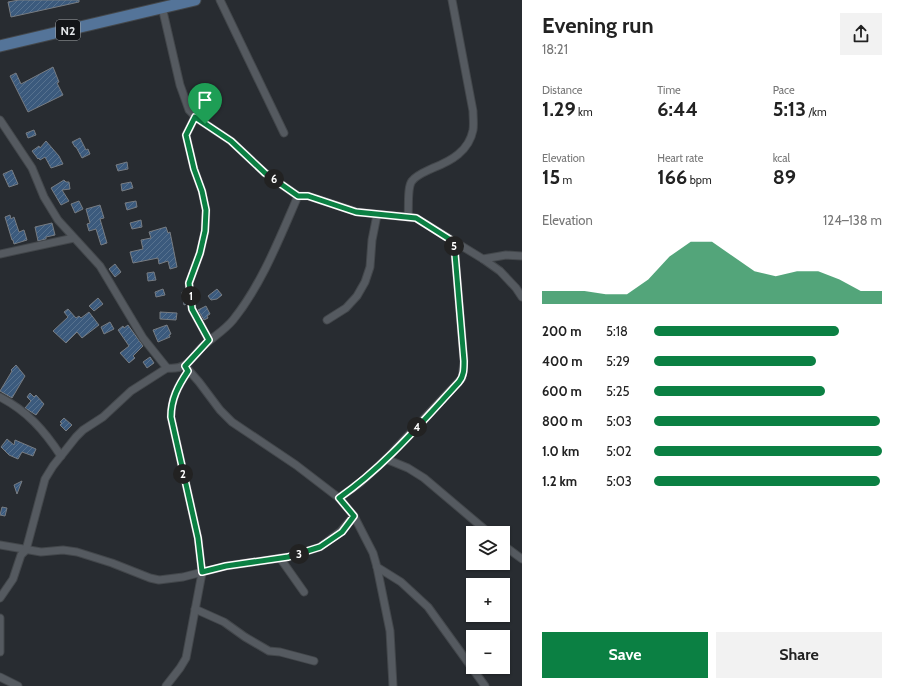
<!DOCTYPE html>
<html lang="en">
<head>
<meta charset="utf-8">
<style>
	body { margin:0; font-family:Cabin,sans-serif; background:#f2f2f2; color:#222; height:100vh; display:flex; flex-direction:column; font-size:15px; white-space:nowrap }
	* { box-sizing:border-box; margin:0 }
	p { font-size:13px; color:#767676 }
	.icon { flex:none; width:22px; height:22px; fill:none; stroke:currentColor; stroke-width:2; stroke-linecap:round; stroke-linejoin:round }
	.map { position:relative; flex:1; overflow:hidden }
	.details { display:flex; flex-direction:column; background:#fff; width:380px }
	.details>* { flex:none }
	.tools { position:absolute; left:466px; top:526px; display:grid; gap:8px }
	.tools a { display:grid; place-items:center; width:44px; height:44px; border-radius:0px; background:#fff; box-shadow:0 1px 3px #0004; font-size:20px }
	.pin { position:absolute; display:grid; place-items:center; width:34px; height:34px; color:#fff; margin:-41px -17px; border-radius:50% 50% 50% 0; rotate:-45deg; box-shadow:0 0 4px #0007 }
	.pin .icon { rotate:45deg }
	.km { position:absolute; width:20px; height:20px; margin:-10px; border-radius:50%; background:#222; color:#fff; font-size:11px; line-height:20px; text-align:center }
	.round { display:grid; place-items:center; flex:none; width:42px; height:42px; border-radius:0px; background:#f2f2f2 }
	.headline { display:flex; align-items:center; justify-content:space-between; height:68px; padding:0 20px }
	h1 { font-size:22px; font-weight:700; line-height:30px }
	.metrics { display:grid; grid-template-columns:repeat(3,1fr); gap:6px; height:68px; padding:4px 20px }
	.metrics div { display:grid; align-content:center }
	.metrics b { font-size:20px; font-weight:700 }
	.metrics small { font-size:11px; font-weight:400 }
	.metrics p { font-size:11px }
	.chart { height:112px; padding:8px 20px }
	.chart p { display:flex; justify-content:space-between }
	.chart svg { width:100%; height:72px; margin-top:4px; fill:#0b8043; opacity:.7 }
	.primary-button { display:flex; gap:8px; margin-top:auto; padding:8px 20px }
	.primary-button a { flex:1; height:46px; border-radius:0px; background:#0b8043; color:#fff; font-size:16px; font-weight:700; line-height:46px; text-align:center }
	.primary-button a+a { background:#f2f2f2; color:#222 }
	ul { padding:0 20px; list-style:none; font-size:13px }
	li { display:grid; grid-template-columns:64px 48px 1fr; align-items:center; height:30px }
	li i { height:10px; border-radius:5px; background:#0b8043 }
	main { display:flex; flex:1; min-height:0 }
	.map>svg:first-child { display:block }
	.building { fill:url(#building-hatch); stroke:#777c82 }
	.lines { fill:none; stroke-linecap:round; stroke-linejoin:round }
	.minor-casing { stroke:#43474b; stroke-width:9 }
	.primary-casing { stroke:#43474b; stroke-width:13 }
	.minor { stroke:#555a60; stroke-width:7 }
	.primary { stroke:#547499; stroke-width:11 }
	.route-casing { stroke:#fff; stroke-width:8 }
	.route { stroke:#0b8043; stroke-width:5 }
	.labels { text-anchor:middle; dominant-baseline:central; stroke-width:3.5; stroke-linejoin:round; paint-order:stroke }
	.shield { fill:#121417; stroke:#a4a7aa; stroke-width:1 }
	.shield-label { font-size:12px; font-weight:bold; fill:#e3e6e9 }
</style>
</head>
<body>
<main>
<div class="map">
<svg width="522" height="686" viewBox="0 0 522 686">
	<defs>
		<pattern id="building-hatch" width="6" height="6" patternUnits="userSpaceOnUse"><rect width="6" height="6" fill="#3b5a7d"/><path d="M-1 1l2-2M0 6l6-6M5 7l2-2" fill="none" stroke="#57728f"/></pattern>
	</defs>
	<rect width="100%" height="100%" fill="#282c31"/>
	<!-- building -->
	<g class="building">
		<polygon points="19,0 79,0 79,2 11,17 8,2"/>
		<polygon points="53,67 59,82 57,83 63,95 28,112 10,76 16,73 21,84"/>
		<polygon points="34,130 36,135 28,138 26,133"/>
		<polygon points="80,138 86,150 88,149 90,154 82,158 76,147 75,147 72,142"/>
		<polygon points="46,141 59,156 63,164 51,168 45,157 40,160 39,158 38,159 32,151 39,146 40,148"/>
		<polygon points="127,162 128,169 118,171 116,165"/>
		<polygon points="12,170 18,184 9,187 3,174"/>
		<polygon points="64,180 66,182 69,182 70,189 62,190 69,201 61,205 51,188"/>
		<polygon points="131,182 133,188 122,191 121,184"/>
		<polygon points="79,201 83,209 75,213 71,204"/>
		<polygon points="136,201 137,207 127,210 125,203"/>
		<polygon points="100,205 104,218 100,219 107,243 101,245 96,229 89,231 87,224 90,223 86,209"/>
		<polygon points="10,215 11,219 14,217 19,232 24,230 27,240 14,244 13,240 12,240 5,217"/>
		<polygon points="141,220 142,227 132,229 130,223"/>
		<polygon points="52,223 55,235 46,237 46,239 38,241 35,227"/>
		<polygon points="166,227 168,233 170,232 177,267 170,269 168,261 159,264 158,258 133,263 130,252 143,249 141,240 151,238 149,232"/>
		<polygon points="115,264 121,272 115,277 109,269"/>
		<polygon points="154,272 156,280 148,281 147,273"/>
		<polygon points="163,289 165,295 156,297 155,292"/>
		<polygon points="217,289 222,295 217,299 211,300 208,296"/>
		<polygon points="182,292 185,292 186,304 184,305"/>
		<polygon points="98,298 103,304 94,311 89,306"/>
		<polygon points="206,306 210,314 207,316 208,318 204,320 198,310"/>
		<polygon points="68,309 76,318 79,316 81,318 89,312 99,325 82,338 77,332 66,343 53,331 68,317 64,312"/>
		<polygon points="160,312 177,313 176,320 160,319"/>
		<polygon points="110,322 114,329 104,334 101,327"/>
		<polygon points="128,325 143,346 133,356 135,358 129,363 120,353 129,346 118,330 123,326 124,328"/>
		<polygon points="167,325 171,334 169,335 170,337 158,342 153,330"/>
		<polygon points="150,357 154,363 147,368 143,362"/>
		<polygon points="16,365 25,376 12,398 0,391 12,371 11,370"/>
		<polygon points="30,393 34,397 36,395 44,404 36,415 25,408 31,401 27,397"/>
		<polygon points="64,418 72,425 66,431 60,425 62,423 60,422"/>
		<polygon points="7,439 14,445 15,440 36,449 33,456 22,452 18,459 9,455 1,447"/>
		<polygon points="22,481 17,494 14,485"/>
		<polygon points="2,507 7,508 5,516 0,515"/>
	</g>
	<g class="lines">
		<defs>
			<g id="minor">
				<polyline points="220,0 284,133"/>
				<polyline points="162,7 180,85 189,110 198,119 231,141 265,173 298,196 308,196 357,212 416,218 483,259 500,271 516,288 522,297"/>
				<polyline points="195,117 186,135 194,169 202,191 206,210 205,231 200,253 189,283 192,309 209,340"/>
				<polyline points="0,120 32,168 44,197 58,220 100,266 143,338 167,368"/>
				<path d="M408,217C409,208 407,187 412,181C416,175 427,171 433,168C451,161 469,151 473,130C474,124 473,117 473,111L452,0"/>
				<polyline points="0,254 74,238"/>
				<polyline points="483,259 506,255 522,256"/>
				<polyline points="327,320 346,308 357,296 365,282 370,267 372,240 377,215"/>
				<polyline points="185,366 199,382 220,410 232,422 296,465 339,498 354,516 373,553 377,567 390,631 393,686"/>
				<path d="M0,397C27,411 44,430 61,456"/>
				<polyline points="386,459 408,468 424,478 489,533"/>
				<polyline points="339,498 361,482 386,459 462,378 464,361 454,242"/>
				<polyline points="0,545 41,552 63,550 77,552 112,563 150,578 159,580 183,577 226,566 288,557 320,547 341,531 354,516"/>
				<polyline points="503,545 522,559"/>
				<polyline points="280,558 304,592"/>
				<polyline points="377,567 401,582 428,607 485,686"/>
				<path d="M0,598L13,579L21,555L26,550L45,479L53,466L76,437L83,430L103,417L131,391L167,368C188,370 190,359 203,346C213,337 225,330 233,320C262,284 280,237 298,196"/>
				<polyline points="195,609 224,622 245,637 269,651 280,652 314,661"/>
				<polyline points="0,618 0,652"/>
				<polyline points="0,677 18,686"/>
				<path d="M166,686L180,668L186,658L202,573L198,538L171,417C171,399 178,386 188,371"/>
			</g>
			<polyline id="primary" points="0,46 195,0"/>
		</defs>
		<!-- minor casing -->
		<use href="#minor" class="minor-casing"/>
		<!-- primary casing -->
		<use href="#primary" class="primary-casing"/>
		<!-- minor -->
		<use href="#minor" class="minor"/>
		<!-- primary -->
		<use href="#primary" class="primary"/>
	</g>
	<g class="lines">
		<defs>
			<path id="route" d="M195,117L231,141L265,173L298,196H308L356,212L416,218L454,242L464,361C464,369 464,376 459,382C421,423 385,466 339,498L354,516L342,532L320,547L288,557L226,566L202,572L198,538L171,417C171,399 178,386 188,371L185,366L209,340L192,309L189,283L200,253L205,231L206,210L202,191L194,169L186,135Z"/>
		</defs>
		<!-- route casing -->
		<use href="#route" class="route-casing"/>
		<!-- route -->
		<use href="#route" class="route"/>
	</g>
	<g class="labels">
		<!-- shield labels -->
		<rect class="shield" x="56" y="20" width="24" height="20" rx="3"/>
		<g class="shield-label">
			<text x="68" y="30">N2</text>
		</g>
	</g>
</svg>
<div class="tools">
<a><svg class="icon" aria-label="layers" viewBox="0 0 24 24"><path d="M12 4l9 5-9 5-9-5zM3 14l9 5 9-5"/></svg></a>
<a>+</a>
<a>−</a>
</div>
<div class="pin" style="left:205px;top:124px;background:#1e9e55"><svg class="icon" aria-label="arrive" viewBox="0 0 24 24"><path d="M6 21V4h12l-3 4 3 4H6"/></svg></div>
<b class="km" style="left:191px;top:296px">1</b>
<b class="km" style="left:183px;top:474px">2</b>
<b class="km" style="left:299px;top:554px">3</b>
<b class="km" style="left:417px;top:427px">4</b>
<b class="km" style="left:454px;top:246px">5</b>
<b class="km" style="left:274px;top:179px">6</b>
</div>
<section class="details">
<div class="headline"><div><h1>Evening run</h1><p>18:21</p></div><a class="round"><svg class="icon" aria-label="share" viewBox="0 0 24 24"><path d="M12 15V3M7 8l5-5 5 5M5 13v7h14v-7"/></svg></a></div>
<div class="metrics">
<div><p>Distance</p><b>1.29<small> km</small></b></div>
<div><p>Time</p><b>6:44</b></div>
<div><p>Pace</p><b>5:13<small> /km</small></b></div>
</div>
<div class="metrics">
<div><p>Elevation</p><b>15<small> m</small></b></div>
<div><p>Heart rate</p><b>166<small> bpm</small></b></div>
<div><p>kcal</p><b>89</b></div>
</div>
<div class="chart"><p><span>Elevation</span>124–138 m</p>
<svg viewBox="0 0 160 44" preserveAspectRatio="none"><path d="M0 44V36L10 36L20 36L30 38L40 38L50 29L60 15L70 6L80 6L90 15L100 24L110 27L120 24L130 24L140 29L150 36L160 36V44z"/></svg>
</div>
<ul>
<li><b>200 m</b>5:18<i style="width:81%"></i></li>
<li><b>400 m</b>5:29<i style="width:71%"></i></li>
<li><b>600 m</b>5:25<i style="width:75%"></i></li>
<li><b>800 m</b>5:03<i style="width:99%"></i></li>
<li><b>1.0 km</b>5:02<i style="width:100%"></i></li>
<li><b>1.2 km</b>5:03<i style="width:99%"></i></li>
</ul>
<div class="primary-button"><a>Save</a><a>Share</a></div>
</section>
</main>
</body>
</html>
